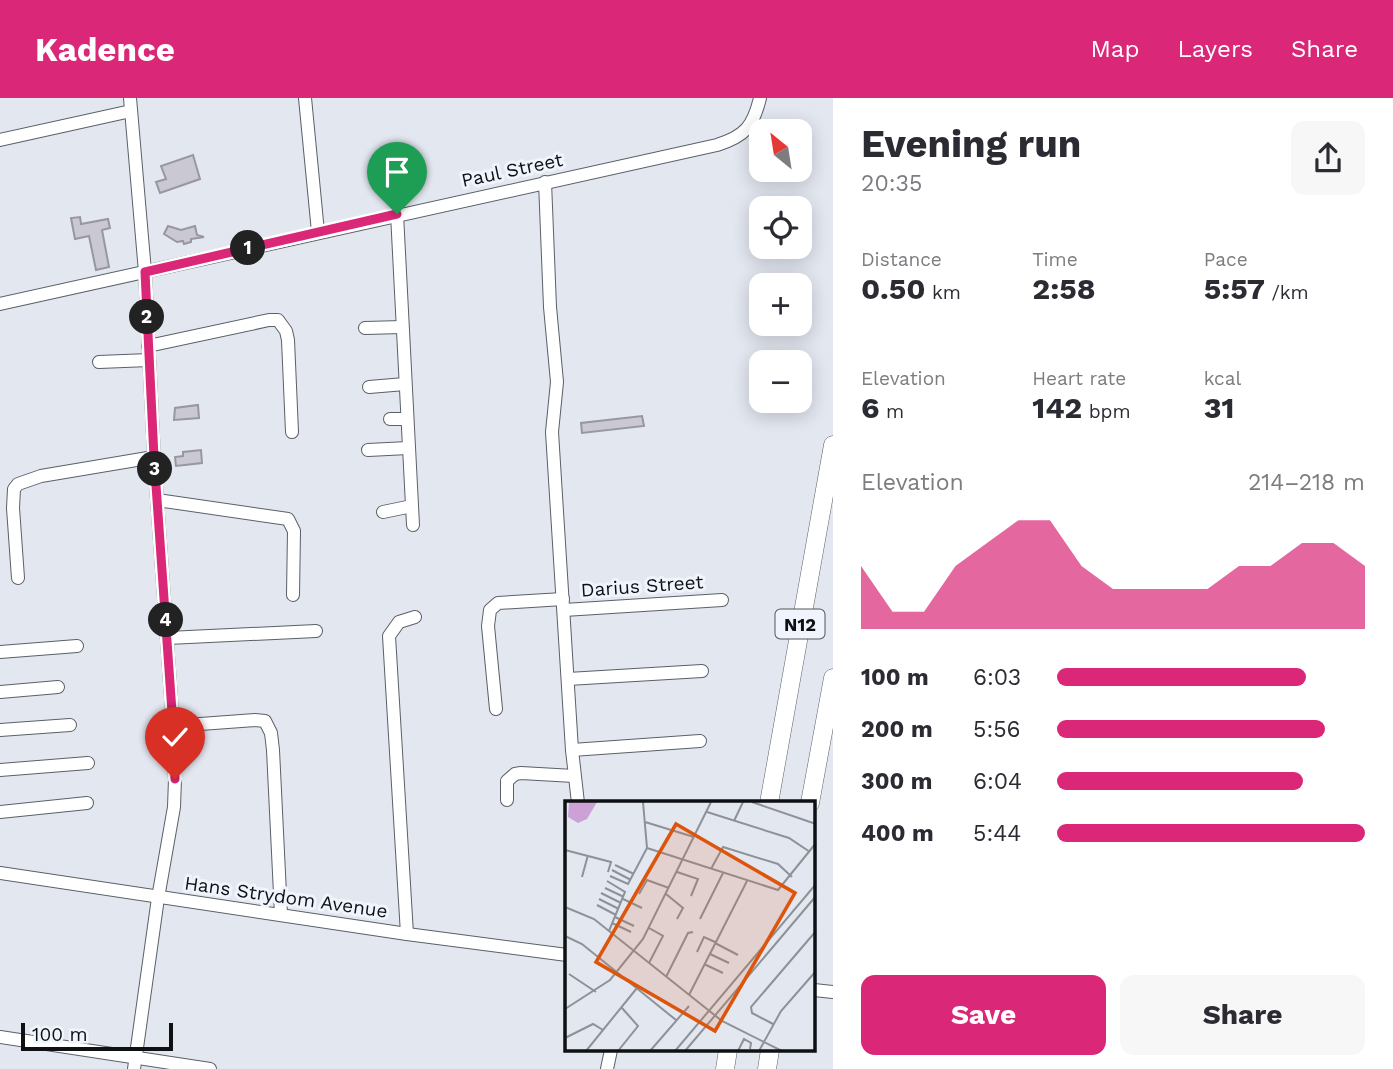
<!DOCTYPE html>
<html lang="en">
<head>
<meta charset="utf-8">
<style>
	body { margin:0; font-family:"Work Sans",sans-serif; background:#f7f7f7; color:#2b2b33; height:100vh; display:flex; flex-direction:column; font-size:26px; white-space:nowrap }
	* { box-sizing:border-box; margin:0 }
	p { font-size:23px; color:#7c7c81 }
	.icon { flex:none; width:38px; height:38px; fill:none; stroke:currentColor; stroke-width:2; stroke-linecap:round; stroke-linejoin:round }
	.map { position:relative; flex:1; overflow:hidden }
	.details { display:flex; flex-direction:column; background:#fff; width:560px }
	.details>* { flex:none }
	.needle { width:46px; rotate:330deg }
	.buttons { position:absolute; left:749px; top:21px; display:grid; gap:14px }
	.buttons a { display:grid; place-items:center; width:63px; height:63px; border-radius:14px; background:#fff; box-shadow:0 4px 18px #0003; font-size:35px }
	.scale { position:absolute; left:21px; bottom:18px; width:152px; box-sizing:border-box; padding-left:7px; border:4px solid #0e1013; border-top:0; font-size:19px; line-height:24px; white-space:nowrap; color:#0e1013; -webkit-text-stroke:5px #f0f4fd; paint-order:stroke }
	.pin { position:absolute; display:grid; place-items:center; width:60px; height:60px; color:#fff; margin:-72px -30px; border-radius:50% 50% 50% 0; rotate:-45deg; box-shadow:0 0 7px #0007 }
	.pin .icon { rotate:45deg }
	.km { position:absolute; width:35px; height:35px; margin:-18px; border-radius:50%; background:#222; color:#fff; font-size:19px; line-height:35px; text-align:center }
	.round { display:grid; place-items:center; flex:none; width:74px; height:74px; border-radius:14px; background:#f7f7f7 }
	.overview { display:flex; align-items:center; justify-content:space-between; height:119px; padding:0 28px }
	h1 { font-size:38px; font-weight:700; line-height:52px }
	.figures { display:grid; grid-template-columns:repeat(3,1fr); gap:10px; height:119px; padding:7px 28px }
	.figures div { display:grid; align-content:center }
	.figures b { font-size:30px; font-weight:700 }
	.figures small { font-size:19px; font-weight:400 }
	.figures p { font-size:19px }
	.chart { height:196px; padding:14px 28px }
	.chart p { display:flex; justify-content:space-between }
	.chart svg { width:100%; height:126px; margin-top:7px; fill:#db2777; opacity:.7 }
	.primary-button { display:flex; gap:14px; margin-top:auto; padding:14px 28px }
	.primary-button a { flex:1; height:80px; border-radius:14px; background:#db2777; color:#fff; font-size:28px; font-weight:700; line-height:80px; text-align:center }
	.primary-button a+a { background:#f7f7f7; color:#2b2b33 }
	ul { padding:0 28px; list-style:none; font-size:23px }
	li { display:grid; grid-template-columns:112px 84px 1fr; align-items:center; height:52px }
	li i { height:18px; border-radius:9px; background:#db2777 }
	header { display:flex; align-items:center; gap:42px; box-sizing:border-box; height:98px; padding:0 35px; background:#db2777; color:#fff }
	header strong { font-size:33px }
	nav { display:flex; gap:38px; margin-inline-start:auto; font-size:24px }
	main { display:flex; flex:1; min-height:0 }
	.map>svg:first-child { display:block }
	.building { fill:#cac8d2; stroke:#9897a0; stroke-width:2 }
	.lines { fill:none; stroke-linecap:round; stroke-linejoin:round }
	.minor-casing { stroke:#5c5f67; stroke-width:14 }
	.highway-casing { stroke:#5c5f67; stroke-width:19 }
	.minor { stroke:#fff; stroke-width:12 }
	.highway { stroke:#fff; stroke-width:18 }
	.route-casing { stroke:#fff; stroke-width:14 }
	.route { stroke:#db2777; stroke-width:9 }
	.labels { text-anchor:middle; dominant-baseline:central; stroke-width:6; stroke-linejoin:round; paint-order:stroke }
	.shield { fill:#f0f4fd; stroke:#525459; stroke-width:2 }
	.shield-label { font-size:18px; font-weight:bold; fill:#0e1013 }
	.street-label { font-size:19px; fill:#0e1013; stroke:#f0f4fd }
	.inset-road { fill:none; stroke:#8e9198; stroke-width:2 }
	.view { fill:#dd550c; fill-opacity:0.15; stroke:#dd550c; stroke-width:3.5 }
	.inset-edge { fill:none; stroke:#0e1013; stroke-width:3.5 }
</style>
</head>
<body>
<header>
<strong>Kadence</strong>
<nav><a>Map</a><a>Layers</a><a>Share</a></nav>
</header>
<main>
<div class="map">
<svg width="833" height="971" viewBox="0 0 833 971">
	<rect width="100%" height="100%" fill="#e3e7f0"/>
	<!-- building -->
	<g class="building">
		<polygon points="193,57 200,81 160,95 156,84 166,81 161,68"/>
		<polygon points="80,119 81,126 108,121 110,130 102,132 109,169 96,172 89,138 75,141 71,120"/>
		<polygon points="168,128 181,132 195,128 197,137 204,139 191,141 191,144 184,146 183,143 177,144 164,136"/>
		<polygon points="198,307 199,320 174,322 175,310"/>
		<polygon points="642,318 644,328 582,335 581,325"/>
		<polygon points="201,352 202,365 176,368 175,359 183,358 183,354"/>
	</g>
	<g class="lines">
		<defs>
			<g id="minor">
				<polyline points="130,0 145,174 154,359 173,628 175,681 174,709 158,800 134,971"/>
				<polyline points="305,0 318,134"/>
				<polyline points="0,42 131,13"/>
				<polyline points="545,84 550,209 557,284 552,334 572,652 578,705"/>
				<polyline points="397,116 413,427"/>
				<path d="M0,206L717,47C745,38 753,29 760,0"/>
				<polyline points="365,230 402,229"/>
				<polyline points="148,248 269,222 278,222 286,233 288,242 292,334"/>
				<polyline points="99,264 149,262"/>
				<polyline points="369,289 405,286"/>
				<polyline points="390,321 407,321"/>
				<polyline points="368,352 408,350"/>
				<polyline points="157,402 288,421 294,433 293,497"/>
				<polyline points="383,414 412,408"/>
				<polyline points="18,480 13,410 14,391 18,386 41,378 154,359"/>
				<polyline points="564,512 722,502"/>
				<polyline points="168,540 316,533"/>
				<polyline points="0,554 77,548"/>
				<polyline points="568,581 702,573"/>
				<polyline points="0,594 58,589"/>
				<polyline points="496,611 488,528 490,512 498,505 563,501"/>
				<polyline points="173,628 255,622 265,623 271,635 273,652 281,816"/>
				<polyline points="0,632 70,627"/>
				<polyline points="572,652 700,643"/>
				<polyline points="0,672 88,665"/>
				<polyline points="507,702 507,683 515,676 521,675 574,678"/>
				<polyline points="0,714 87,705"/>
				<polyline points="0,775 407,836 567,857"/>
				<polyline points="407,836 389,538 399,524 415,519"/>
				<polyline points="814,892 833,894"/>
				<polyline points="0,939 210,971"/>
				<polyline points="607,971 611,952"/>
			</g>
			<g id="highway">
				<polyline points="769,705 833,347"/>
				<polyline points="810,705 833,580"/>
				<polyline points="725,971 728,952"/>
				<polyline points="767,971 770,952"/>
			</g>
		</defs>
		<!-- minor casing -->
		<use href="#minor" class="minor-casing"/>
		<!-- highway casing -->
		<use href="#highway" class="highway-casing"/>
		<!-- minor -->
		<use href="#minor" class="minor"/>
		<!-- highway -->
		<use href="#highway" class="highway"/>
	</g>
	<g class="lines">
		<defs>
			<polyline id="route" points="175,681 173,628 154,359 145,174 397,116"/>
		</defs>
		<!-- route casing -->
		<use href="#route" class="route-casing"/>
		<!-- route -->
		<use href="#route" class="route"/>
	</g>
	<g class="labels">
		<!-- shield labels -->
		<rect class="shield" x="775.5" y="511.5" width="49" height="29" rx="5"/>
		<g class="shield-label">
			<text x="800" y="526">N12</text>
		</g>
		<!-- street labels -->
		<g class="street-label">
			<text transform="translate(512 72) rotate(-12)">Paul Street</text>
			<text transform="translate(642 488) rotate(-4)">Darius Street</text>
			<text transform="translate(286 799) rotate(8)">Hans Strydom Avenue</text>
		</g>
	</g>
	<!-- overview -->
	<g transform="translate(565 703)">
		<rect width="250" height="250" fill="#e3e7f0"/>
		<path d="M4,1H32L22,18L13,22L3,16Z" fill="#cca2d6"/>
		<path class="inset-road" d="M78,1L82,47M187,1L251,23M142,11L224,37L245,51M169,20L178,1M80,21L129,36M82,47L213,89L251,42M0,49L46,61L43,71M50,64L69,73M146,68L158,46L213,63L227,76M47,69L66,79M112,71L133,78L126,95M45,75L63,83L82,47M17,76L23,54M42,80L60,91L44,130M40,87L59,96M36,92L56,102M74,93L82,79L104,87M101,93L118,107L112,118M34,98L54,108M58,98L77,107M32,104L51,114M0,106L29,118L157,220L217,250M50,116L69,125M135,118L158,72M47,122L66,131M0,135L17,143L111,219M150,142L173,154M132,151L139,136L150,141M145,153L164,162M84,162L98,135L84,127M139,163L158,172M4,173L31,191M101,176L123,132L128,131M124,194L182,80M0,208L45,179L78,138L146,1M208,223L187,212L186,206L251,130M0,237L28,223L38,229M21,250L72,187M53,250L73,225L57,207M85,250L124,205M110,250L251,83M120,250L251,95M173,250L179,238L186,242L185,248M194,250L216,210L251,170"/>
		<path class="view" d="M111,23L230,92L150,230L31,161Z"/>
		<rect width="250" height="250" class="inset-edge"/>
	</g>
</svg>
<div class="buttons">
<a><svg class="needle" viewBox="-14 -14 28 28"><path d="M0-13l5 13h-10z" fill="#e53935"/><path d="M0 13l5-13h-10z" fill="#7c7c81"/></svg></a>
<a><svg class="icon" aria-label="locate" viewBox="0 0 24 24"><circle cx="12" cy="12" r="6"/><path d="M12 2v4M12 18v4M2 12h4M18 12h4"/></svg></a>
<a>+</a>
<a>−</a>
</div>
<div class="scale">100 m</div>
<div class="pin" style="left:397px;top:116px;background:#1e9e55"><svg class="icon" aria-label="arrive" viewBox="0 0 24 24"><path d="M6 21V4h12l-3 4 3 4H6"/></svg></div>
<div class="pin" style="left:175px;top:681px;background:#d93025"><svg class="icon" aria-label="check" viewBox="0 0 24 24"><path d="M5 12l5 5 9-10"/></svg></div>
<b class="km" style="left:248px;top:150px">1</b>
<b class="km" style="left:147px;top:219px">2</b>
<b class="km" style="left:155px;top:371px">3</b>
<b class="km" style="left:166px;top:522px">4</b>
</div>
<section class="details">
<div class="overview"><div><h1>Evening run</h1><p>20:35</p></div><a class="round"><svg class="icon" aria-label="share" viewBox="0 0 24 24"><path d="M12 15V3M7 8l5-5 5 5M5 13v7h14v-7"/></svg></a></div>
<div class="figures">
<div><p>Distance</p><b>0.50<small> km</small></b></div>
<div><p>Time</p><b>2:58</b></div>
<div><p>Pace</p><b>5:57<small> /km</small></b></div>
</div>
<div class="figures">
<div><p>Elevation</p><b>6<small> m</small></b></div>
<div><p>Heart rate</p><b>142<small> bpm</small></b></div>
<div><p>kcal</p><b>31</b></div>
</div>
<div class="chart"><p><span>Elevation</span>214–218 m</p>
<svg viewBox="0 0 160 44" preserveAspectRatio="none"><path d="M0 44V22L10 38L20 38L30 22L40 14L50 6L60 6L70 22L80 30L90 30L100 30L110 30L120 22L130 22L140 14L150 14L160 22V44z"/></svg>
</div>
<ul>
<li><b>100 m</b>6:03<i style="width:81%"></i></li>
<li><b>200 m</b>5:56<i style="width:87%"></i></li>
<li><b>300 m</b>6:04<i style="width:80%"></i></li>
<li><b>400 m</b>5:44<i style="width:100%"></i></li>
</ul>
<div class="primary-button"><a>Save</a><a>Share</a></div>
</section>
</main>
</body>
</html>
